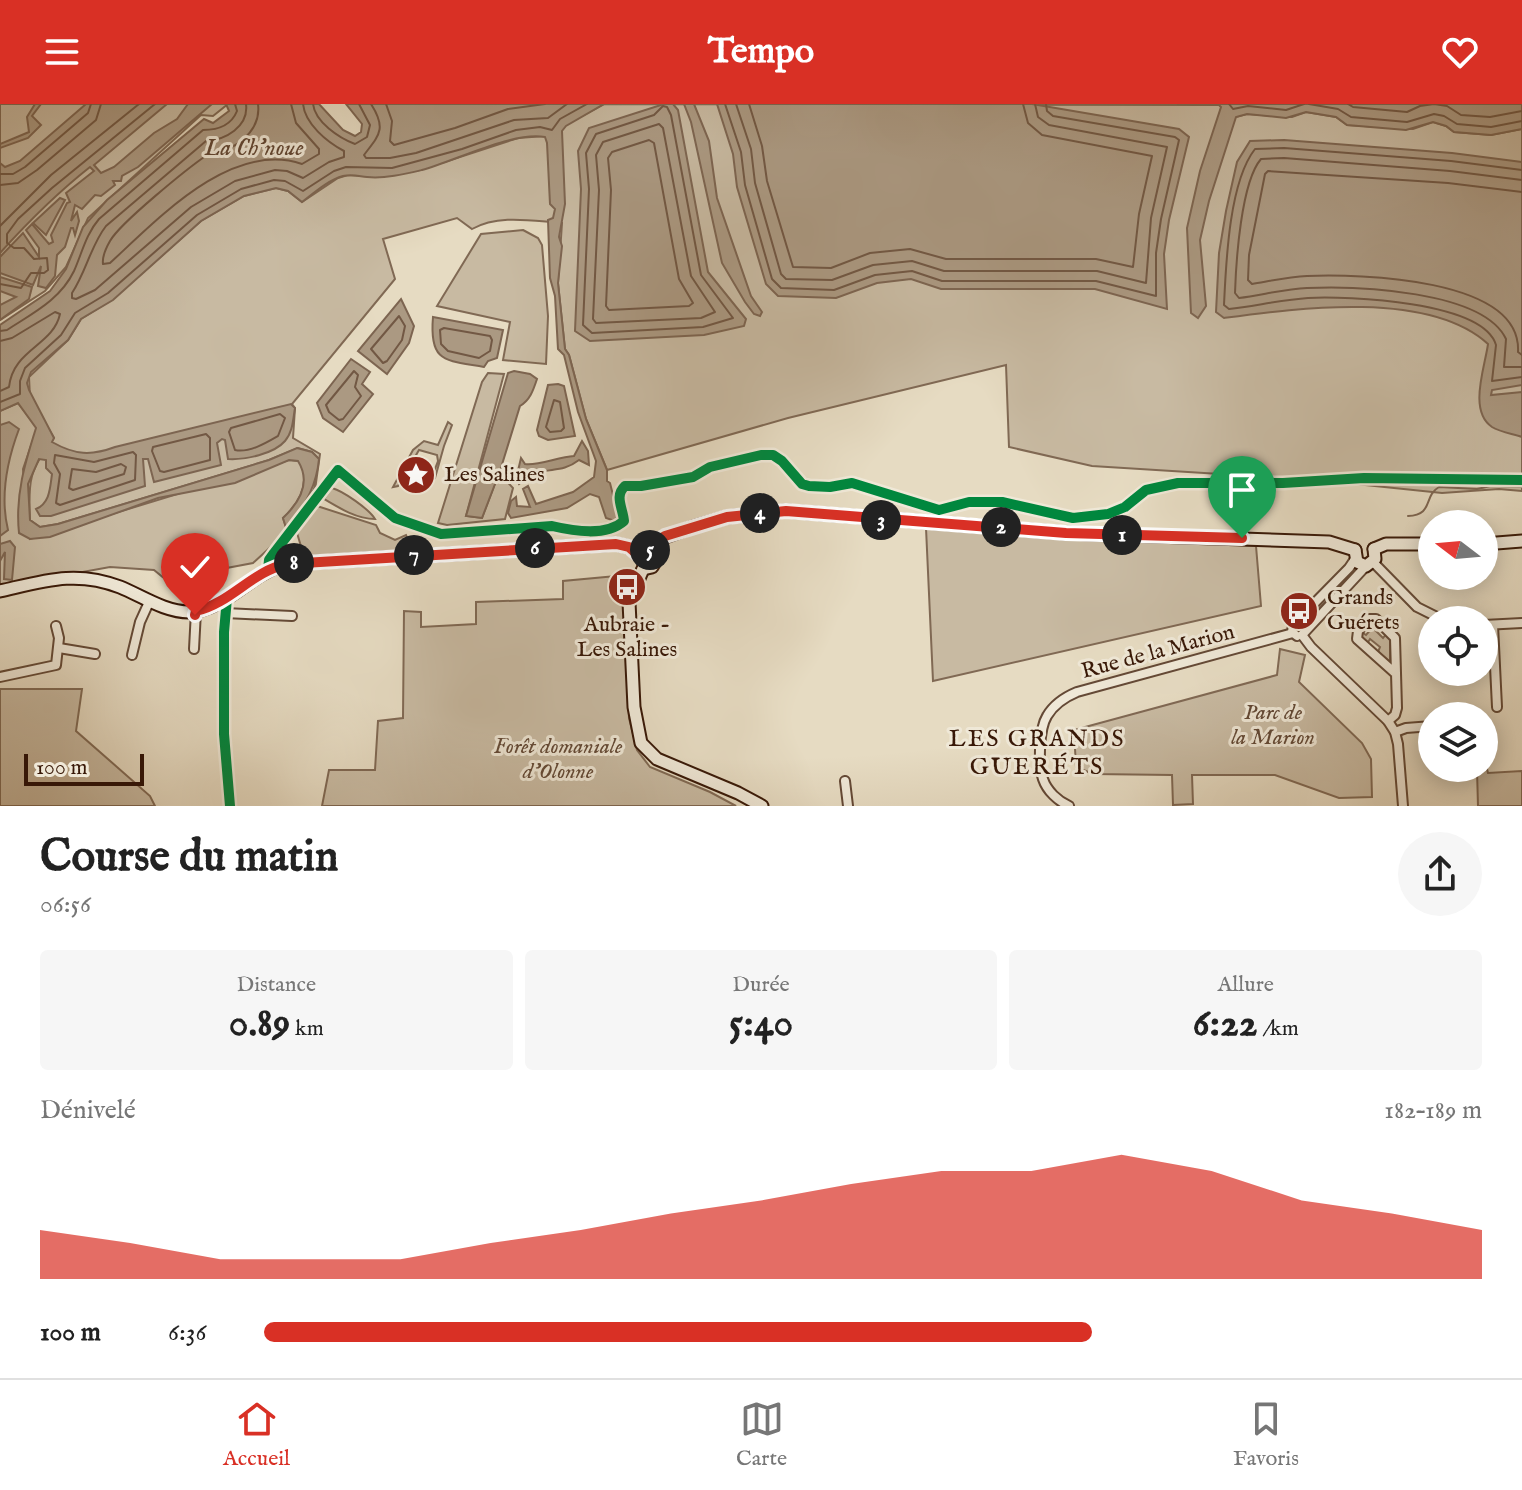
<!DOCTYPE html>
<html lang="fr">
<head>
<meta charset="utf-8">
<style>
	body { margin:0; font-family:"IM FELL English",serif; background:#f6f6f6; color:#222; height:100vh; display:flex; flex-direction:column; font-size:30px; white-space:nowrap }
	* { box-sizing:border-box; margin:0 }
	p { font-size:26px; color:#767676 }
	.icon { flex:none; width:44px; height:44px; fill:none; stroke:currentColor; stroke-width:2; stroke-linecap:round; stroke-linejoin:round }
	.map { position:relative; height:702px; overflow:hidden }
	.panel { display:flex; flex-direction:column; background:#fff; flex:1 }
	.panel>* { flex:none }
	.needle { width:52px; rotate:286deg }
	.fabs { position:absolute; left:1418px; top:406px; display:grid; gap:16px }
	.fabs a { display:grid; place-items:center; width:80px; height:80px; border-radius:50%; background:#fff; box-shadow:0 4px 20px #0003; font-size:40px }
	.scale { position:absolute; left:24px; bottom:20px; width:120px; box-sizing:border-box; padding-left:8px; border:4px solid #381807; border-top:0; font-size:22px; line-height:28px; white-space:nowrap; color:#381807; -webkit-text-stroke:6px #efe8d7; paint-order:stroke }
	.pin { position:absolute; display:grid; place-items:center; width:68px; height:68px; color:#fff; margin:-82px -34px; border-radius:50% 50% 50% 0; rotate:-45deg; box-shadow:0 0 8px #0007 }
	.pin .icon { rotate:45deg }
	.km { position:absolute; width:40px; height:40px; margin:-20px; border-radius:50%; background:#222; color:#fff; font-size:22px; line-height:40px; text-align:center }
	.round { display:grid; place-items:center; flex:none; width:84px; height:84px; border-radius:42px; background:#f6f6f6 }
	.headline { display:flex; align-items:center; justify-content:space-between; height:136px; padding:0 40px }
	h1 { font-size:44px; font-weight:700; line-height:60px }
	.stats { display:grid; grid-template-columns:repeat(3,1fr); gap:12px; height:136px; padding:8px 40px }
	.stats div { display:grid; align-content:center; border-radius:8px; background:#f6f6f6; text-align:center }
	.stats b { font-size:40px; font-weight:700 }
	.stats small { font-size:22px; font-weight:400 }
	.stats p { font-size:22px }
	.chart { height:224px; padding:16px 40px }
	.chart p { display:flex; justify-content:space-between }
	.chart svg { width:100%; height:144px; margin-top:8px; fill:#d93025; opacity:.7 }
	ul { padding:0 40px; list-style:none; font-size:26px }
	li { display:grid; grid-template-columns:128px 96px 1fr; align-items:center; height:60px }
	li i { height:20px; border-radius:10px; background:#d93025 }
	header { display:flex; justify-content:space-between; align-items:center; height:104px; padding:0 40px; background:#d93025; color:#fff; font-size:36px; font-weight:700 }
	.tab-bar { display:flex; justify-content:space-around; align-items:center; height:112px; border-top:2px solid #e0e0e0; background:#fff; font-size:22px; color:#767676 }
	.tab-bar a { display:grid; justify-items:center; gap:4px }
	.tab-bar .on { color:#d93025 }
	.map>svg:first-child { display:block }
	.green { fill:#c8baa2; stroke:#806954; stroke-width:2 }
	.water { fill:#ab9982; stroke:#7d6551; stroke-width:2 }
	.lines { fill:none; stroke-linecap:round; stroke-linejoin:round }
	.shore { stroke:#725844; stroke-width:2 }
	.stream { stroke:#7d6551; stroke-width:2 }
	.street-casing { stroke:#644936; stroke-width:12 }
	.secondary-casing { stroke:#381807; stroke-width:15 }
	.street { stroke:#efe8d7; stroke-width:8 }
	.secondary { stroke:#efe8d7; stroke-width:11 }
	.cycleway-casing { stroke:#efe8d7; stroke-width:15 }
	.cycleway { stroke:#00873e; stroke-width:10 }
	.route-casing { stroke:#fff; stroke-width:16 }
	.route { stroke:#d93025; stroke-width:10 }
	.labels { text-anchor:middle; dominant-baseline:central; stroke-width:6; stroke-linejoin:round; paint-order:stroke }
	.poi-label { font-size:22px; fill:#381807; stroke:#efe8d7; text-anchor:start }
	.street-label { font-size:22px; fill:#381807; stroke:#efe8d7 }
	.park-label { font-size:22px; font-style:italic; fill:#634936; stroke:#efe8d7 }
	.water-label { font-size:24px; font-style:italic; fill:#604532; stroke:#efe8d7 }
	.neighbourhood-label { font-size:24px; letter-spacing:2px; fill:#381807; stroke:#efe8d7 }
</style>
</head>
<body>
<header><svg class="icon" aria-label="menu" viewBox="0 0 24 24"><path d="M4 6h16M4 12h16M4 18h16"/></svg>Tempo<svg class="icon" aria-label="heart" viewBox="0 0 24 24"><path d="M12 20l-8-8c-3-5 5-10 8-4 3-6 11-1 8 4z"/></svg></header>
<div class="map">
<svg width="1522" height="702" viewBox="0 0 1522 702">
	<rect width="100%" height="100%" fill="#e6dbc2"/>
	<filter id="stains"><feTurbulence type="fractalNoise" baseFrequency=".0025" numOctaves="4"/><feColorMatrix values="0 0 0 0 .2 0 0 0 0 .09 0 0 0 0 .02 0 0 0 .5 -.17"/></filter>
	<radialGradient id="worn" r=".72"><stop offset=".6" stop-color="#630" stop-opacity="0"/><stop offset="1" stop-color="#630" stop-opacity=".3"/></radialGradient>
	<!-- green -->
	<g class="green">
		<polygon points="0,0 228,0 213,12 201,11 88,114 66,163 45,187 0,216"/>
		<path d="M604,0L1219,1L1236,13L1247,10L1292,13L1306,8L1336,13L1347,21L1413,25L1433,18L1446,22L1454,28L1491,31L1522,25V387L1499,385L1442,389L1317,376L1092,362L1009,343L1006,261L788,314L607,366L586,315L569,251L565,245L558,179L562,119C532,117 499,110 472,125L457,114L383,135L395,175L292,300L295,304L293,334L320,350L315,386L286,429L253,459L195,470L170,479L154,466L110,463L0,483V307L18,299L37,324L23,365L30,435L289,356L299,357C311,378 300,398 283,414L287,426L314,385L319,355L312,348L298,344L269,356L58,420L40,423L30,416C28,377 29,366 54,334L30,293L29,273L68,236L81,215L113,195L201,117L244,92L276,84L288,87L302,98L338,74L348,71L378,73L420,66L518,34L545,32Z"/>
		<polygon points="523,126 538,134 542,141 548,212 546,260 503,256 510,218 437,202 481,130"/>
		<polygon points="488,269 504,270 466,412 482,414 499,369 513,384 505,415 447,421 438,419 482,278"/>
		<polygon points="448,318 452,321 444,342 435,374 432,373 438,357 437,351 419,346 398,382 393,383 413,346 424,337 438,341"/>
		<path d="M332,384C343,387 369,405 375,415C357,415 339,404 324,395Z"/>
		<polygon points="317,402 376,421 380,429 395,436 406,431 411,443 409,446 313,452 303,449 297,429"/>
		<polygon points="926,424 1256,442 1261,502 933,577"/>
		<polygon points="1349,467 1353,470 1297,527 1296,524 1303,516"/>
		<polygon points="627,471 632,475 625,503 629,614 637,646 650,663 710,688 736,702 322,702 329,666 375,666 378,617 403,614 404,507 421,508 421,523 476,520 476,498 563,495 563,477"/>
		<polygon points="1375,518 1378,521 1375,526 1383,534 1387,529 1390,534 1390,558 1378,548 1380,543 1370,535 1367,540 1360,533 1360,527 1366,531 1373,523 1369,519"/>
		<polygon points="1280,545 1305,551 1299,578 1362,639 1371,655 1372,693 1339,694 1275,671 1192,671 1193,700 1173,701 1172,671 1093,670 1076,663 1074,626 1277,571"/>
		<polygon points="0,585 82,585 76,627 150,692 155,702 0,702"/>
		<polygon points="1487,665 1488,669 1522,667 1522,702 1478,702 1477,666"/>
	</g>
	<!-- water -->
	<g class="water">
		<polygon points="35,0 41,0 32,12 41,21 28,34 0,44 0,40 29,28 27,13"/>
		<path d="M86,0H167L94,61L101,69L114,63L154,29L177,15L188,0H212L138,63L122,72L121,77H113L115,81L101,92L95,91L82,105L75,101L71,117L77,108L79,117L75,131L73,124H71L65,143L57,151L55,172L46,184L38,182L41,162L33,181L0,169V153L23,129L39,153V144L26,126L32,120L49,140L53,138L51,131L67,99L70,98L66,89L94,67L90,63C57,89 28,118 0,149V59L5,63L20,57Z"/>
		<path d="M226,0H319L343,26L355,32L361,28L362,20L346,0H604L566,22L562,27L565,100L559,133L562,142L558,179L565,245L569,251L586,315L607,366V377L610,379L618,411L615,417L606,414L599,393L590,390L567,404L511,414L508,409L511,397L516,393L517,402L530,403L523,385L528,382L536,400L573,388L594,373L596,357L578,308L564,251L558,245L555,192L550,174L548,116L553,114L555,105L550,100L547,39L545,33C513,27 455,57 422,66C405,70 384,75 367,73C358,72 352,70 343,72C328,76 314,89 302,98L288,87L276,84L244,92L201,117L113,196L81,215L68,236L31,268L27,279L29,286L54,334L52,338C75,351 91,352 115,343L291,300L295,304C293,315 293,328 285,337C274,350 245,356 228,355L225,336L222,335L217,339L221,361L154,378L148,355H143L145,382L51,412H40L36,405C50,399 50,384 52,370L46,364V356L39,355L28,380L30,416L40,423L58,420L269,356L297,344L312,348L319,355C316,386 303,402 287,427L283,414C300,398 311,378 298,357L289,356L235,379L158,394L50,433L30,435L19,429C15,391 25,359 36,324L18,299L0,307V221L50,187L66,165L83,123L107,96L204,15L213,19L229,7Z"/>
		<polygon points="664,0 673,0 678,6 708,168 746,215 744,222 704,231 590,237 575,227 581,85 578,47 589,24"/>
		<polygon points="684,0 694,0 709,37 717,94 751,192 762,208 760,212 754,210 745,198 722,159 691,18"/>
		<polygon points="717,0 1032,0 1179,25 1189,33 1169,116 1164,150 1167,205 1095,185 941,185 911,175 877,179 836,194 778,192 766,180 737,83 733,50"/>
		<polygon points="1177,0 1522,0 1522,25 1491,31 1454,28 1446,22 1433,18 1406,26 1347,21 1336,13 1306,8 1286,14 1247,10 1236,13 1209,97 1200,136 1206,202 1198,214 1191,209 1187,124 1200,67 1221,3 1219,1"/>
		<path d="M1284,36L1452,49L1522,58V281L1492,286L1491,291L1522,288V333C1513,330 1500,328 1492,323C1468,307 1485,263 1488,240C1429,186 1298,204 1224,214L1216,208L1219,149L1226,107L1237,58L1250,37Z"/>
		<polygon points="60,94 65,96 46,131 33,119"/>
		<polygon points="0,173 32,183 29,195 0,216 0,201 16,193 0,187"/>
		<polygon points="401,195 414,222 409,239 387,270 358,247"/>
		<path d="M433,213L503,226L497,254L488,257L484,263C445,256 429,259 433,213Z"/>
		<polygon points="351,255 370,268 362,280 373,290 343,328 323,314 317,299"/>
		<path d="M514,267L530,270L537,275C533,287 530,296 520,302L500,367L482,414L466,412L508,269Z"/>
		<polygon points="558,280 564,282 575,332 548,336 539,332 537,326 548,281"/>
		<path d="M9,318L19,325C7,357 0,393 8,426L0,432V321Z"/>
		<path d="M582,337L588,347L589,361L579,356C557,373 544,358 519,380L516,375L521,354L525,360C538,362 558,353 574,352Z"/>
		<polygon points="10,437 15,443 12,476 4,475 5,448 0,457 0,440"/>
	</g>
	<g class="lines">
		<!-- shore -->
		<g class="shore">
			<path d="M246,0C249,23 225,36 206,37L106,122C91,141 86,168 72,189V194L76,195L95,186L191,103L235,77L275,66L287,67L303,74L329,58L344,53V47C327,38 305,20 303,0"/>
			<path d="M258,0C261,22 244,39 225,46C219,49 213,48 207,51C188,64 120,119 110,137C106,144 102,153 103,160L110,159C158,115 231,36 302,60L319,50V45L296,19L291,0"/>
			<path d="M313,0C315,18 339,34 355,40L367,33L370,21L359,0"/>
			<path d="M371,0C387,25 379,31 364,51L366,54H390L416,49L514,16L548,14L567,0"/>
			<polyline points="386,0 392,17 390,37 394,41 455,24 508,5 545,0"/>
			<polyline points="725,0 741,48 745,81 772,175 781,184 834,186 875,171 912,167 942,177 1096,177 1156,192 1156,149 1161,115 1179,36 1175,33 1053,12 1047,7 1046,0"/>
			<polyline points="736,0 751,45 755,79 781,170 786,175 832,176 873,161 912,157 944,167 1097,167 1146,179 1151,114 1167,43 1049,21 1038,13 1035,0"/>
			<polyline points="749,0 762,42 767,77 793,163 831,164 870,149 910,145 946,155 1096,155 1133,163 1139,110 1152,52 1042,31 1028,19 1023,0"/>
			<polyline points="1229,0 1233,5 1248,2 1286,6 1304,0"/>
			<polyline points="1309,0 1338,5 1351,13 1407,18 1434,10 1444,12 1457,20 1491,23 1522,17"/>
			<polyline points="1348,0 1353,3 1407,8 1420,2 1434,0 1447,2 1461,11 1490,13 1522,7"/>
			<polygon points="663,2 667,3 671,11 701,171 733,214 703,223 592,229 583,221 589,85 586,49 596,30 654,11"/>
			<polygon points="659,20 663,24 691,172 715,208 701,214 596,219 593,215 599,86 596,51 603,38"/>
			<polygon points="649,36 654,39 679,175 693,199 689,202 609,206 606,202 611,86 608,54 612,48"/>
			<path d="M1522,66L1451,57L1284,44L1255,45C1229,78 1226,159 1224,201L1229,205C1255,202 1281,196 1308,194C1347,192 1483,197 1496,241L1492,277L1522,273"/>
			<polyline points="0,70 13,70 25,63 88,9 91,0"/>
			<path d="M1522,76L1450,67L1284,54L1261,55C1241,78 1236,158 1235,189L1239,194C1262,191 1285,185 1307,184C1355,182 1483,186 1506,235L1504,263H1522"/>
			<polyline points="0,81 18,79 37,66 96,16 101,0"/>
			<path d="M1522,88L1448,79L1268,67L1265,70L1249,151L1248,176L1252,180C1270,177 1288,173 1307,172C1358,170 1522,173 1518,248L1522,251"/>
			<polyline points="0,122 51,71 139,0"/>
			<polyline points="0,180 21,184 31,169 44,169 48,166 47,154 34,155 24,144 14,144 7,139 7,130 18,115 52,84 155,0"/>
			<polygon points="399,212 405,222 402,236 387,257 383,259 371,245"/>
			<polygon points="444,224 490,232 492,236 490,247 479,254 448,247 441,240 440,226"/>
			<path d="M0,227L7,226C33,209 60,196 74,167C82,149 86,130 99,115L203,26C217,26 231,22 237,7L235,0"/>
			<path d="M0,237L12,234L55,208L60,210C53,242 13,245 9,283L0,287"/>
			<polygon points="354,267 358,271 355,283 361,292 343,315 339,316 329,308 326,301"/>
			<polygon points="554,296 560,298 564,324 561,327 550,328 546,323"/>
			<polyline points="0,298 20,290 20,277 25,264 61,231 75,209 108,189 197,111 241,85 274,76 285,77 303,87 334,67 346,63 392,64 462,45 516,26 540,23 552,26 560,15 587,0"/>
			<path d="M280,310L285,314L278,332C266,339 249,349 235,346L229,328L231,324Z"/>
			<polygon points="206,330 210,334 210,356 164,368 160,367 152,347 153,343"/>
			<polygon points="133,348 136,351 135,376 60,401 56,399 60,370 54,359 55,351 94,358"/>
			<polygon points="121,360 126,363 124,370 73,386 69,384 72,365 96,368"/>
		</g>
		<!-- stream -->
		<path class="stream" d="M1408,412C1434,411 1423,392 1439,383L1477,385L1491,382L1522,383"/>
		<defs>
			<g id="street">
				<polyline points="1373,458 1417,503 1443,516"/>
				<polyline points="227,494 224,528 224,630 228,678"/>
				<polyline points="225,509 292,512"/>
				<polyline points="1484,521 1522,519"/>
				<polyline points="1493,521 1497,603"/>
				<polyline points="1302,531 1311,543 1388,617 1395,628 1398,640 1403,702"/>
				<polyline points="1302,531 1366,462"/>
				<polyline points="1297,532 1292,528 1293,521 1349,464 1355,455"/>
				<polyline points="59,544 95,550"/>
				<polyline points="194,545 196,507"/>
				<polyline points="132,551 140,518 150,496"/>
				<polyline points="0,573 56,561 59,534 56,522"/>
				<polyline points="1388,617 1395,611 1397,604 1395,534 1376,515 1369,515 1358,527 1357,535 1395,569"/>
				<polyline points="1395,628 1406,624 1432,622"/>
				<polyline points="845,677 848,702"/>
				<path d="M1069,702C1058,697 1047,687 1043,675C1038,660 1039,625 1047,612C1054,600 1065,593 1077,588L1293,529"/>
			</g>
			<g id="secondary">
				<polyline points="1484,440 1522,437"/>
				<polyline points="1374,445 1386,440 1432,440"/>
				<polyline points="1355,446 1357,458 1366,462 1375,455 1374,445"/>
				<polyline points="652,447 660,435 693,423 727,413 786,407 1066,429 1329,438 1355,446"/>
				<polyline points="643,465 629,498 634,603 641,639 657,655 738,689 762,702"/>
				<polyline points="643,465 652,463 655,458 652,447"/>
				<path d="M0,487C44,477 76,466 120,483C142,492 165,508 189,508C225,507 251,468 287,460L616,440L629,443L637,450"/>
			</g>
		</defs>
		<!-- street casing -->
		<use href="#street" class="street-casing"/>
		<!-- secondary casing -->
		<use href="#secondary" class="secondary-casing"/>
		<!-- street -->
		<use href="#street" class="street"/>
		<!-- secondary -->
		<use href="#secondary" class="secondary"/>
		<defs>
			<path id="cycleway" d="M230,702L224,630V528L227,494L268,466L269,456L274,449L338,366L395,414L441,430L552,422C573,427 606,433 624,417C623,404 614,392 625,382H641L693,373L710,363L761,351H773L782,357L802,380L809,382L830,383L852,379L939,406L969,398H1002L1073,414L1108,410L1125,403L1146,386L1178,379H1283L1364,374L1522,376"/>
		</defs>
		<!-- cycleway casing -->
		<use href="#cycleway" class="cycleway-casing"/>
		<!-- cycleway -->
		<use href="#cycleway" class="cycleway"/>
	</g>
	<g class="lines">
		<defs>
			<path id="route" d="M195,511L196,507C231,499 252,467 287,460L616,440L629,443L637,450L644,445L652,447L660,435L665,432L727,413L786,407L1066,429L1242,434"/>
		</defs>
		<!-- route casing -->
		<use href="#route" class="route-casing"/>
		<!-- route -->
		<use href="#route" class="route"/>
	</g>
	<!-- icons -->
	<defs>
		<symbol id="sight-disc" viewBox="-11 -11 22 22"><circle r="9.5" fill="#8f2418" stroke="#efe8d7"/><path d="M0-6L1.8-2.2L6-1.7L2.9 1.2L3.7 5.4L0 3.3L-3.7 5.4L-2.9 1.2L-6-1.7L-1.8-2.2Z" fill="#fff"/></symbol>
		<symbol id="bus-disc" viewBox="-11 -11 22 22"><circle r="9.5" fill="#8f2418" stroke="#efe8d7"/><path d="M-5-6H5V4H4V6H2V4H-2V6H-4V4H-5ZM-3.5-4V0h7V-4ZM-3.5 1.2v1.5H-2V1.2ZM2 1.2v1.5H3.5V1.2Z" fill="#fff"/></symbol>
	</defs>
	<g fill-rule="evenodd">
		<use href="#sight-disc" x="394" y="349" width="44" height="44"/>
		<use href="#bus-disc" x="605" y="461" width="44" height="44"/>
		<use href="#bus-disc" x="1277" y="485" width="44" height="44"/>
	</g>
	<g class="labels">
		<!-- poi labels -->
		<g class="poi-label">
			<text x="444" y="371">Les Salines</text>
			<text x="1327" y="494">Grands<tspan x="1327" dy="25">Guérets</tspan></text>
			<text x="627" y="521" text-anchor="middle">Aubraie -<tspan x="627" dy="25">Les Salines</tspan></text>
		</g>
		<!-- street labels -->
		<g class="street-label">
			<text transform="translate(1158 548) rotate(-15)">Rue de la Marion</text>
		</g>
		<!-- park labels -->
		<g class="park-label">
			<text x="1273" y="609">Parc de<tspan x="1273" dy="25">la Marion</tspan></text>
			<text x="558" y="643">Forêt domaniale<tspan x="558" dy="25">d'Olonne</tspan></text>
		</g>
		<!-- water labels -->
		<g class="water-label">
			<text x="254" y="44">La Ch'noue</text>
		</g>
		<!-- neighbourhood labels -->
		<g class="neighbourhood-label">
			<text x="1037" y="635">LES GRANDS<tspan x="1037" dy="28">GUERÉTS</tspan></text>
		</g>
	</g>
	<rect width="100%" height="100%" filter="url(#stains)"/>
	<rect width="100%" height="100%" fill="url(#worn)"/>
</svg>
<div class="fabs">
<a><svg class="needle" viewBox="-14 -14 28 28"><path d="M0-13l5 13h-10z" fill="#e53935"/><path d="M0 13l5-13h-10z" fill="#767676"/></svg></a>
<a><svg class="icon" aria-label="locate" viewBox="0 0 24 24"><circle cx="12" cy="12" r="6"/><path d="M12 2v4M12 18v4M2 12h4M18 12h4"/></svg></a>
<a><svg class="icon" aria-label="layers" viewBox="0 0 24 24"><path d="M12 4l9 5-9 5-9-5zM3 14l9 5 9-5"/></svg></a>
</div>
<div class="scale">100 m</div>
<div class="pin" style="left:1242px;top:434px;background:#1e9e55"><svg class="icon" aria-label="arrive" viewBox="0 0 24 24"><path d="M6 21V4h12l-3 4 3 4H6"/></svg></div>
<div class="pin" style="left:195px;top:511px;background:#d93025"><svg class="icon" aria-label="check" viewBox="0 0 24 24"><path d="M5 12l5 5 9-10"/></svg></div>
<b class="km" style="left:1122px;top:431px">1</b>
<b class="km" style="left:1001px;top:423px">2</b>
<b class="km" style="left:881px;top:416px">3</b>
<b class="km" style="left:760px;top:409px">4</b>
<b class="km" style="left:650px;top:446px">5</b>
<b class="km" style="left:535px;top:444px">6</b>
<b class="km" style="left:414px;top:451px">7</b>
<b class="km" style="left:294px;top:459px">8</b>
</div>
<section class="panel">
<div class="headline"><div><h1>Course du matin</h1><p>06:56</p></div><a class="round"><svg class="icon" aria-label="share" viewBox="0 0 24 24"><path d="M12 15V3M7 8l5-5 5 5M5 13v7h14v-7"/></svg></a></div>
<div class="stats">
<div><p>Distance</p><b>0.89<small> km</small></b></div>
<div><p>Durée</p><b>5:40</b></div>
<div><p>Allure</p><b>6:22<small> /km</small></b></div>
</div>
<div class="chart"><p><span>Dénivelé</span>182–189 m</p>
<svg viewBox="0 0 160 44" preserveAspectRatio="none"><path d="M0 44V29L10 33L20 38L30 38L40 38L50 33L60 29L70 24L80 20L90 15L100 11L110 11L120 6L130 11L140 20L150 24L160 29V44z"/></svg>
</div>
<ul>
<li><b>100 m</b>6:36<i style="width:68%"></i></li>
</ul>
</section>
<nav class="tab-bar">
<a class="on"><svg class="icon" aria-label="home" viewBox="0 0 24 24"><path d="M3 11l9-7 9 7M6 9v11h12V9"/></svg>Accueil</a>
<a><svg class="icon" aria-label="map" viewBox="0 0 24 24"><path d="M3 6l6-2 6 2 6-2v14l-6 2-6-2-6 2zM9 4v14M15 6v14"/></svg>Carte</a>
<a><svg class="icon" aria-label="saved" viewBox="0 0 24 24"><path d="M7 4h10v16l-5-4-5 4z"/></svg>Favoris</a>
</nav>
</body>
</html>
